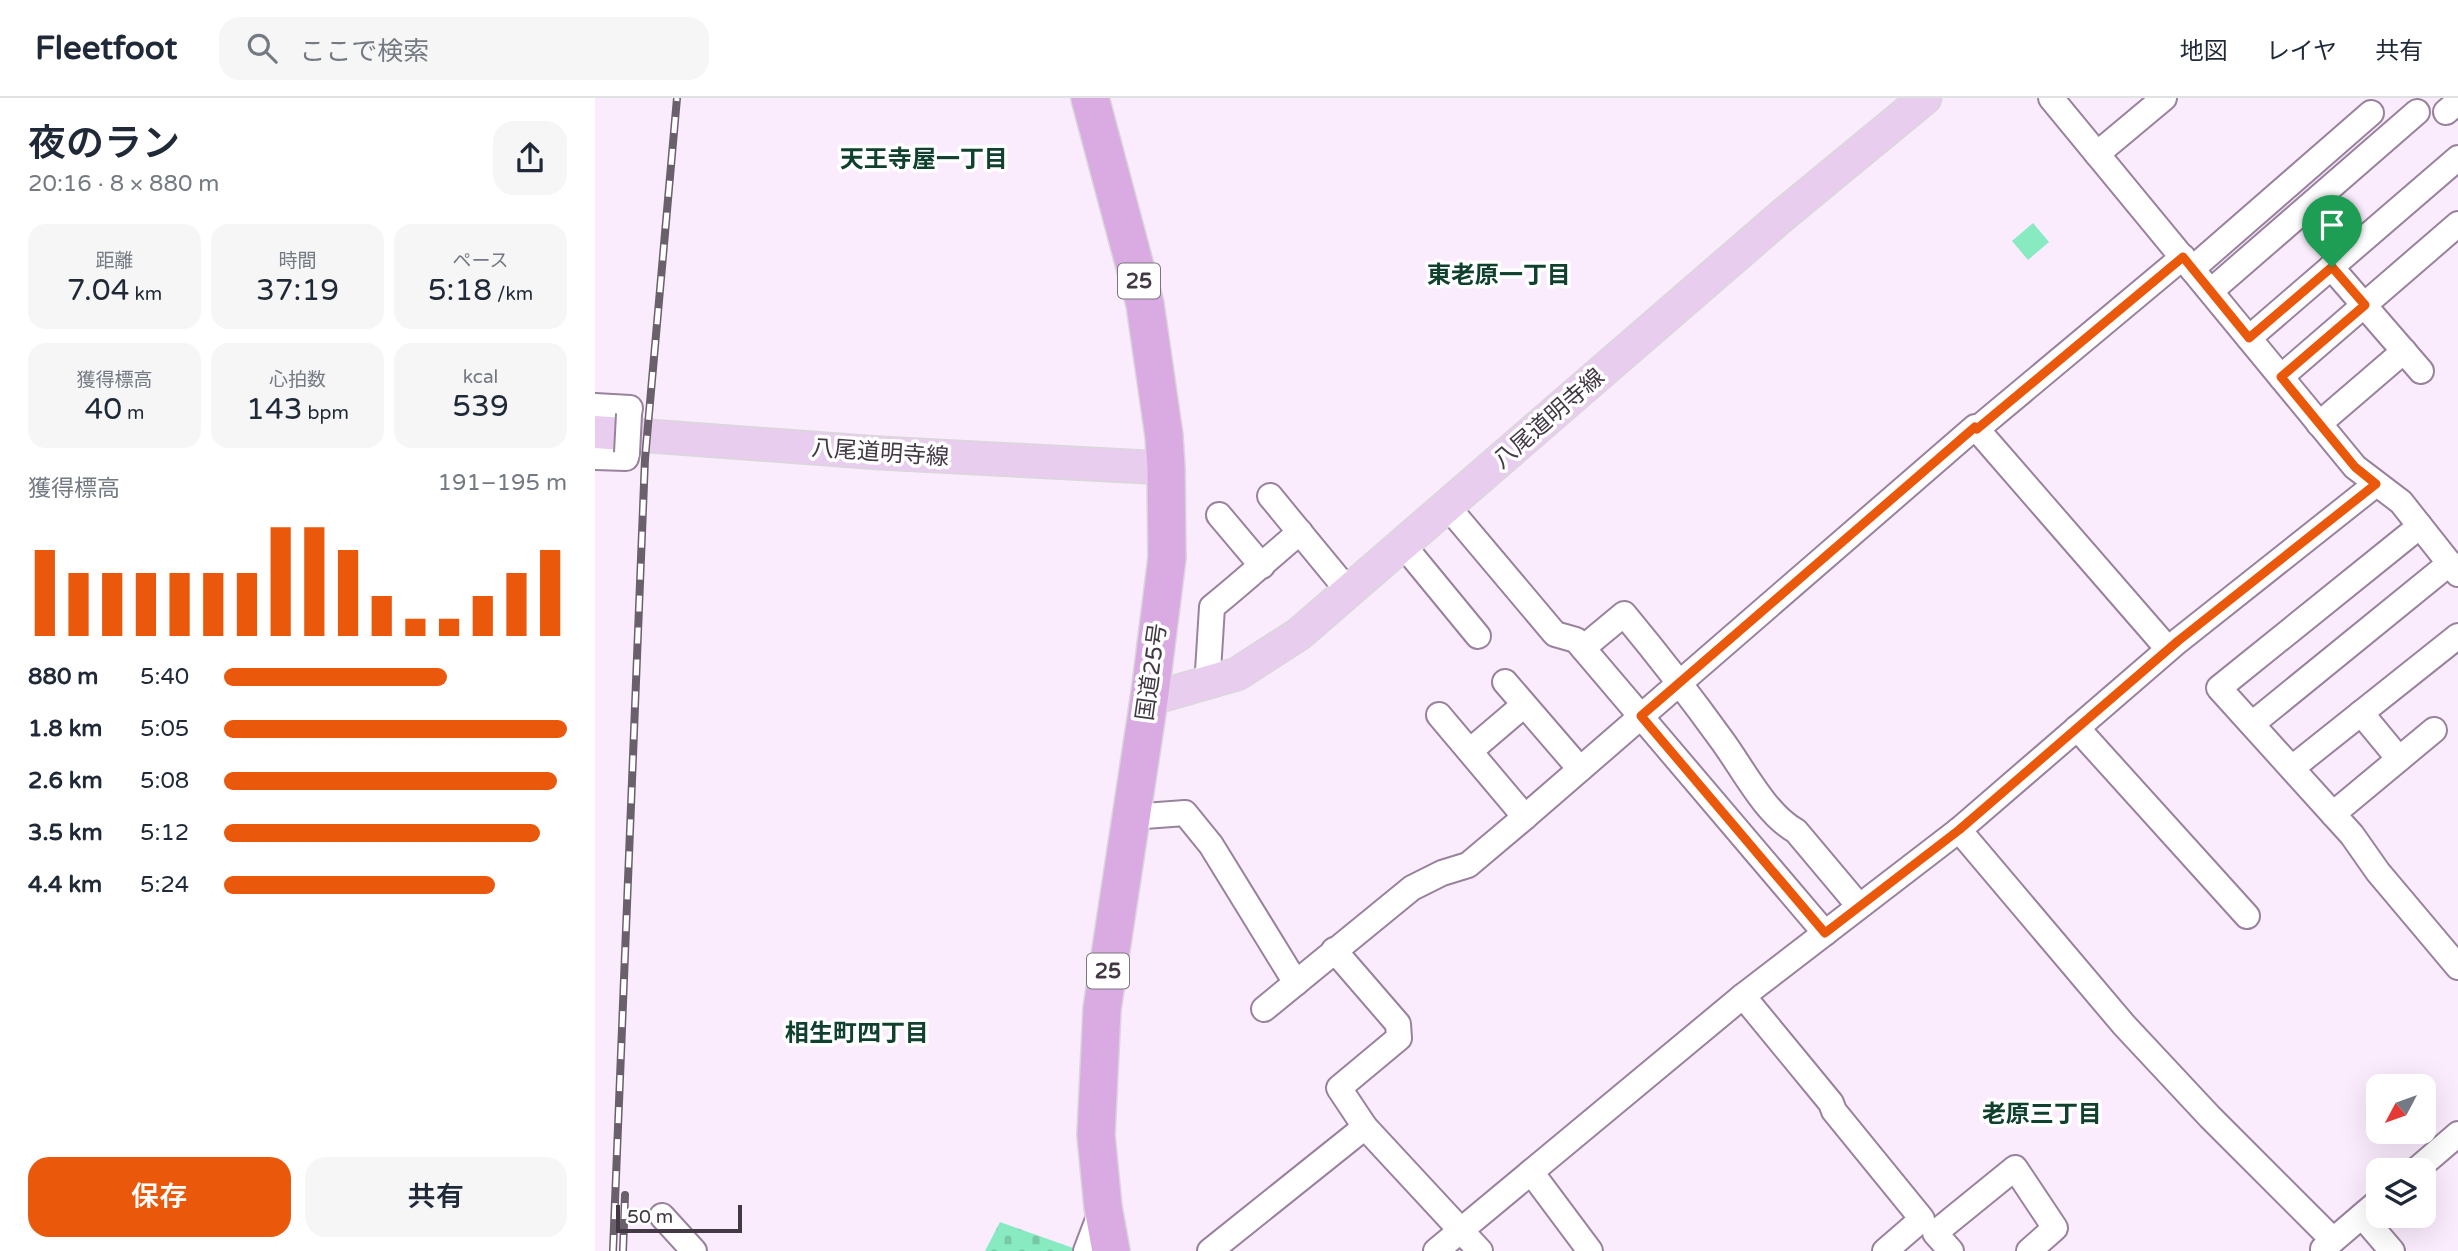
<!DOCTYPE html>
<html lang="ja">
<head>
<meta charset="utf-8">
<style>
	body { margin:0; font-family:"Varela Round","Noto Sans JP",sans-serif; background:#f6f6f7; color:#1f2937; height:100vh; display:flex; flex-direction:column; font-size:26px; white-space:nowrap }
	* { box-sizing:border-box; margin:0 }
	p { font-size:23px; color:#747a83 }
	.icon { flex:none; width:38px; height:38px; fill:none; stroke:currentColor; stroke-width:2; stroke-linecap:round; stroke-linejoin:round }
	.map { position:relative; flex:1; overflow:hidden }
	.side { display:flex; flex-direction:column; background:#fff; width:595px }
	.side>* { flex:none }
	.needle { width:46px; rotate:229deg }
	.buttons { position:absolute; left:1771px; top:976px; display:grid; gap:14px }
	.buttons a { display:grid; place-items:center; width:70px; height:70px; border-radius:14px; background:#fff; box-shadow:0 7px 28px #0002; font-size:35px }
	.scale { position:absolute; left:21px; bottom:18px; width:126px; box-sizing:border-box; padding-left:7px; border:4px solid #423944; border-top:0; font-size:19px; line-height:24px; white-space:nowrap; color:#423944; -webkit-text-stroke:5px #fff; paint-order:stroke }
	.pin { position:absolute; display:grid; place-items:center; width:60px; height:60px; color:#fff; margin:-72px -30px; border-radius:50% 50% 50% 0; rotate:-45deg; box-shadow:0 0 7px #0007 }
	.pin .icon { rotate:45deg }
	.round { display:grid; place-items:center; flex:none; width:74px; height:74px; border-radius:21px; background:#f6f6f7 }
	.overview { display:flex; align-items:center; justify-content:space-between; height:119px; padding:0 28px }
	h1 { font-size:38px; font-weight:600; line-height:52px }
	.metrics { display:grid; grid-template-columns:repeat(3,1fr); gap:10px; height:119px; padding:7px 28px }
	.metrics div { display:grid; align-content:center; border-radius:18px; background:#f6f6f7; text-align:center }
	.metrics b { font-size:30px; font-weight:600 }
	.metrics small { font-size:19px; font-weight:400 }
	.metrics p { font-size:19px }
	.chart { height:196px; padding:14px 28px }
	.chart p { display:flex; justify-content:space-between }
	.chart svg { width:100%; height:126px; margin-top:7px; stroke:#ea580c; stroke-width:6 }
	.action { display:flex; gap:14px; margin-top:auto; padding:14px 28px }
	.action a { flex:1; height:80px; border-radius:21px; background:#ea580c; color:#fff; font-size:28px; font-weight:600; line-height:80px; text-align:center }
	.action a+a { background:#f6f6f7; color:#1f2937 }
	ul { padding:0 28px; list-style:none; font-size:23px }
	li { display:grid; grid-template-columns:112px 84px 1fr; align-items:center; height:52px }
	li i { height:18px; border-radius:9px; background:#ea580c }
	header { display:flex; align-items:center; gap:42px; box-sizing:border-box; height:98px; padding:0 35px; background:#fff; border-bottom:2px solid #e0e1e3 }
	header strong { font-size:33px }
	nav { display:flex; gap:38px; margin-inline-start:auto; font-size:24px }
	.search { width:490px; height:63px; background:#f6f6f7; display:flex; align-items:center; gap:18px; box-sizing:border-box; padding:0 24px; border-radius:21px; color:#747a83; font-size:26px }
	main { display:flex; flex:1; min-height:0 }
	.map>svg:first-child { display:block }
	.green { fill:#88eac0 }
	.cemetery { fill:url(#cemetery-stones) }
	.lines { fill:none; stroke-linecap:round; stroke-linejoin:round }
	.minor-casing { stroke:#99829d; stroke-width:28 }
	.major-casing { stroke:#d9d7da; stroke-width:35 }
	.highway-casing { stroke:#d9d7da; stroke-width:40 }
	.minor { stroke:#fff; stroke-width:24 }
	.major { stroke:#e9cdee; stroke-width:32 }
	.highway { stroke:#daabe3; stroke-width:37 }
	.rail-casing { stroke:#6a606c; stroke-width:8 }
	.rail { stroke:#fff; stroke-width:5; stroke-dasharray:16; stroke-linecap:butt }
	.minor-bridge-casing { stroke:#99829d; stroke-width:28; stroke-linecap:butt }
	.minor-bridge { stroke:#fff; stroke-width:24 }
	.route-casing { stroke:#fff; stroke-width:14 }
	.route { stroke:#ea580c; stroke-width:9 }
	.labels { text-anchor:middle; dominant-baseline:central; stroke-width:7; stroke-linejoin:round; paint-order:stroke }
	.shield { fill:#fff; stroke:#7b747c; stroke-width:2 }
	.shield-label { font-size:21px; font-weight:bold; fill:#423944 }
	.street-label { font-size:23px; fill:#423944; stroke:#fff }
	.neighbourhood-label { font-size:24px; font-weight:bold; fill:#10402e; stroke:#fff }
</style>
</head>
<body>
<header>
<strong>Fleetfoot</strong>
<div class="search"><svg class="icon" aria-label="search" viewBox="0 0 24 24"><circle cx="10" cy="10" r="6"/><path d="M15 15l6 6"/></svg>ここで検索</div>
<nav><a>地図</a><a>レイヤ</a><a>共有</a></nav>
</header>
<main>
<section class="side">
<div class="overview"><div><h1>夜のラン</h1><p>20:16 · 8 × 880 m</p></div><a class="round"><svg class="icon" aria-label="share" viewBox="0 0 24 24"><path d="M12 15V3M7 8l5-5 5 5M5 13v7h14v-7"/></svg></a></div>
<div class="metrics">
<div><p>距離</p><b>7.04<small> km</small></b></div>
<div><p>時間</p><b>37:19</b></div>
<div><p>ペース</p><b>5:18<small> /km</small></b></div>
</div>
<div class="metrics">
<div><p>獲得標高</p><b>40<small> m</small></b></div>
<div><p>心拍数</p><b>143<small> bpm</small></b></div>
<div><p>kcal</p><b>539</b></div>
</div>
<div class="chart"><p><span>獲得標高</span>191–195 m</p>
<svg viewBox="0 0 160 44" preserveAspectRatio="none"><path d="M5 44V14M15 44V22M25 44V22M35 44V22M45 44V22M55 44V22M65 44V22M75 44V6M85 44V6M95 44V14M105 44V30M115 44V38M125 44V38M135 44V30M145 44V22M155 44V14"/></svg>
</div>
<ul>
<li><b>880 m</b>5:40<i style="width:65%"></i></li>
<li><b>1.8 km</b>5:05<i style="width:100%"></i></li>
<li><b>2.6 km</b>5:08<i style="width:97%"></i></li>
<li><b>3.5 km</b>5:12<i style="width:92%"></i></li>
<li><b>4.4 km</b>5:24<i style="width:79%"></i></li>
</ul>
<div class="action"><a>保存</a><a>共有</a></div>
</section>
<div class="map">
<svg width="1863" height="1153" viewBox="0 0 1863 1153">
	<defs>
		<pattern id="cemetery-stones" width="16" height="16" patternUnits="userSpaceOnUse" patternTransform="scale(1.75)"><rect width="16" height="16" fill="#88eac0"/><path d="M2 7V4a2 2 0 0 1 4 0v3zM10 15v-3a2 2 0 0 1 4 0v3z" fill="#77c9a6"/></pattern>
	</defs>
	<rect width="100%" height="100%" fill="#fbecfd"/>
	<!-- green -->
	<polygon class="green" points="1438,125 1454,144 1433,162 1417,143"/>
	<!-- cemetery -->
	<polygon class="cemetery" points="405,1124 478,1150 477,1153 390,1153"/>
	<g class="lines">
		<defs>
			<g id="minor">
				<polyline points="1456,0 1760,369 1806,404 1863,476"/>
				<polyline points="1851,14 1863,4"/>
				<polyline points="1502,56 1569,0"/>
				<polyline points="1736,169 1826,273"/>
				<polyline points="1597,171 1776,15"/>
				<polyline points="1616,193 1822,14"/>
				<polyline points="1654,240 1863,60"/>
				<polyline points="1686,279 1863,126"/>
				<polyline points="0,308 35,310 34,316"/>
				<polyline points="1724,326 1809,253"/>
				<polyline points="1382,331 1588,159"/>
				<polyline points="0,359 31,360 32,355"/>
				<polyline points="675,398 754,494"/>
				<polyline points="853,409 960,536 981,542 1230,835"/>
				<polyline points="624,417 667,468"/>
				<polyline points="1825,428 1624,590 1757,737 1783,774 1863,869"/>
				<polyline points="809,448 883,538"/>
				<path d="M988,550L1029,516C1063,557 1095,598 1126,641C1147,669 1170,716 1201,733L1264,808"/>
				<polyline points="910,584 985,671"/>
				<path d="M615,585L613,573L617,509C647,485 675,459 705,434"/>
				<polyline points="1766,615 1804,661"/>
				<polyline points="844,617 930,719 1380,329 1573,551"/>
				<polyline points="1657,626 1855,465"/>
				<polyline points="1482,630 1652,818"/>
				<polyline points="875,653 929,607"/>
				<polyline points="1697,670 1863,538"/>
				<polyline points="1738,716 1839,632"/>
				<polyline points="536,719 590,715 616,747 701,885"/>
				<polyline points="1364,732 1529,927 1615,1019 1738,1142"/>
				<polyline points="739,852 803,926 804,940 744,990 770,1029 885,1153"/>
				<polyline points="1148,898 1236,1005 1239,1013 1327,1121 1290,1153"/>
				<polyline points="669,911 817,790 847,775 873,767 930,719"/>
				<polyline points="1820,1073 1863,1036"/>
				<polyline points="936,1074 995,1153"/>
				<polyline points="67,1118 99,1153"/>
				<polyline points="1767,1118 1797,1153"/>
				<polyline points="1728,1151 1783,1104"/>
				<polyline points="491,1153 507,1111"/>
				<polyline points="615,1153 770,1029"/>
				<polyline points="841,1153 1148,898 1364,732 1583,543 1781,386"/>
				<polyline points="1356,1153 1340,1135 1420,1070 1460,1130 1434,1153"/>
			</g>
			<g id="major">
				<polyline points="0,334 285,355 571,370"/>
				<polyline points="555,595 569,597 642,576 704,536 1188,117 1330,0"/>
			</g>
			<polyline id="highway" points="495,0 550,206 569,338 571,370 572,460 555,595 507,911 501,1037 508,1109 516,1153"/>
		</defs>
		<!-- minor casing -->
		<use href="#minor" class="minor-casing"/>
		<!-- major casing -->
		<use href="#major" class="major-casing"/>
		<!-- highway casing -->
		<use href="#highway" class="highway-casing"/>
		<!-- minor -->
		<use href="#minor" class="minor"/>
		<!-- major -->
		<use href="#major" class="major"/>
		<!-- highway -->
		<use href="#highway" class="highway"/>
		<defs>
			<g id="rail">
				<polyline points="18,1153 50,361 82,0"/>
				<polyline points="28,1153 30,1097"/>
			</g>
		</defs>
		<!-- rail casing -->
		<use href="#rail" class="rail-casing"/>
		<!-- rail -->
		<use href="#rail" class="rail"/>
		<defs>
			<polyline id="minor-bridge" points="32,355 34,316"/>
		</defs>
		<!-- minor-bridge casing -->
		<use href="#minor-bridge" class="minor-bridge-casing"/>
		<!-- minor-bridge -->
		<use href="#minor-bridge" class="minor-bridge"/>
	</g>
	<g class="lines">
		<defs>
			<polygon id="route" points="1588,159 1654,240 1737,169 1770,207 1686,279 1760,369 1781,386 1583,543 1364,732 1230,835 1046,618 1380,329 1382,331"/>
		</defs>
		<!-- route casing -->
		<use href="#route" class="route-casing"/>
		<!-- route -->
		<use href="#route" class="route"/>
	</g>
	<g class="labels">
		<!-- shield labels -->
		<g class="shield">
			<rect x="523" y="165.5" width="42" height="35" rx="5"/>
			<rect x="492" y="855.5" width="42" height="35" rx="5"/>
		</g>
		<g class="shield-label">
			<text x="544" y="183">25</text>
			<text x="513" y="873">25</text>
		</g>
		<!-- street labels -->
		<g class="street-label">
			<text transform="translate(954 321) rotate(-41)">八尾道明寺線</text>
			<text transform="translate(285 355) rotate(4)">八尾道明寺線</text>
			<text transform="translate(557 574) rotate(-82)">国道25号</text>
		</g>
		<!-- neighbourhood labels -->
		<g class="neighbourhood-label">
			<text x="329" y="61">天王寺屋一丁目</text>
			<text x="904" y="177">東老原一丁目</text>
			<text x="262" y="935">相生町四丁目</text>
			<text x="1447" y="1016">老原三丁目</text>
		</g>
	</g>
</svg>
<div class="buttons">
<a><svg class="needle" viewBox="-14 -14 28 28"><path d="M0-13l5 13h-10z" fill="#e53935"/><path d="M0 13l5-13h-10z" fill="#747a83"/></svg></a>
<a><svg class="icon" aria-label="layers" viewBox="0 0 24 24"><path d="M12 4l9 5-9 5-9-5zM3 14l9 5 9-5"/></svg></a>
</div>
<div class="scale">50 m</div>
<div class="pin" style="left:1737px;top:169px;background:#1e9e55"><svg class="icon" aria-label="arrive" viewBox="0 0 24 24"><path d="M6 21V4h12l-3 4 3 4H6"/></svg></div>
</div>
</main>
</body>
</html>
